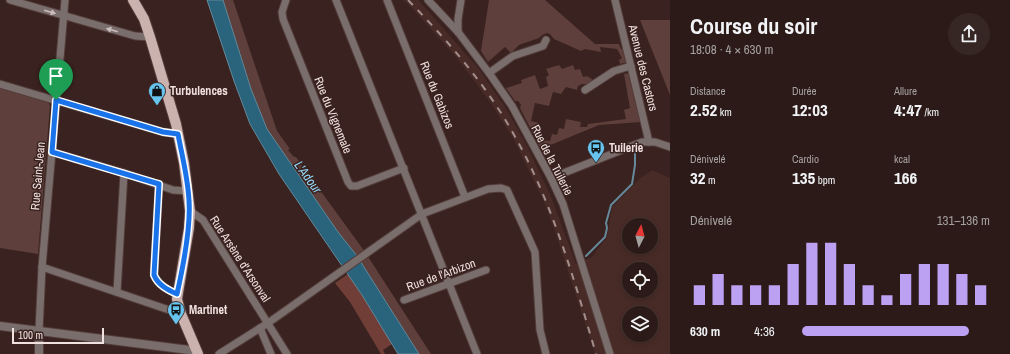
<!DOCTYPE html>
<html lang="fr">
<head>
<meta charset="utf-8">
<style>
	body { margin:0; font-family:"Archivo Narrow",sans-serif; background:#372724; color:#f1f3f6; height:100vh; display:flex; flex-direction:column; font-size:15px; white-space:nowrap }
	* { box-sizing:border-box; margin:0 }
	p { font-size:13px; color:#a6a1a1 }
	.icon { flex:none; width:22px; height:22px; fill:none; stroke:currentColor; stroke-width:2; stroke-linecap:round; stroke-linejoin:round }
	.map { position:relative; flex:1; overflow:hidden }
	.sheet { display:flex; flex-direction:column; background:#2b1a17; width:340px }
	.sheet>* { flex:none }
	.needle { width:26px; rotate:6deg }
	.fabs { position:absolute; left:622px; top:218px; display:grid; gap:8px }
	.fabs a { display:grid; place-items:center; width:36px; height:36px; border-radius:50%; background:#2b1a17; box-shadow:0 2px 6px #0003,0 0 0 1px #473836; font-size:20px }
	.scale { position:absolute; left:12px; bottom:10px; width:92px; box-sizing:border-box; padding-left:4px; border:2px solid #f1e1df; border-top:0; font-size:11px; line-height:14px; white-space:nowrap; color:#f1e1df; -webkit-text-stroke:3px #39221f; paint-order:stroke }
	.pin { position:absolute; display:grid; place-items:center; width:34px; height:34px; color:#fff; margin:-41px -17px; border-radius:50% 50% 50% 0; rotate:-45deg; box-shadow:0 0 4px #0007 }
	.pin .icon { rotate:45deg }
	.round { display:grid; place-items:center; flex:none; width:42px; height:42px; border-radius:21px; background:#372724 }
	.summary { display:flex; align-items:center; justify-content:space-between; height:68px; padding:0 20px }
	h1 { font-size:22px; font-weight:800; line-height:30px }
	.stats { display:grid; grid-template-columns:repeat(3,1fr); gap:6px; height:68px; padding:4px 20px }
	.stats div { display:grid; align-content:center }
	.stats b { font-size:17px; font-weight:800 }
	.stats small { font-size:11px; font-weight:400 }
	.stats p { font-size:11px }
	.chart { height:112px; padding:8px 20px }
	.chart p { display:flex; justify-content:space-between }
	.chart svg { width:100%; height:72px; margin-top:4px; stroke:#bca0f2; stroke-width:6 }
	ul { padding:0 20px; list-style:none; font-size:13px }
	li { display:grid; grid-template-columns:64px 48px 1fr; align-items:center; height:30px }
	li i { height:10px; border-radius:5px; background:#bca0f2 }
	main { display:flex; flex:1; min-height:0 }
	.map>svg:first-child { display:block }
	.built { fill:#482b27; fill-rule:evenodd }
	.green { fill:#5e3f3b }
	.forest { fill:#703e37 }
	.water { fill:#29637c; stroke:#65899a }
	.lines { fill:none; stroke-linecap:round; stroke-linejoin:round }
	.stream { stroke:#65899a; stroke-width:2 }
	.minor-casing { stroke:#533d3a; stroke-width:9 }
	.tertiary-casing { stroke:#533d3a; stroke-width:10 }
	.primary-casing { stroke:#533d3a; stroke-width:12 }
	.minor { stroke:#7a6e6c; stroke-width:7 }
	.tertiary { stroke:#7a6e6c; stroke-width:8 }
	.primary { stroke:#ccb2ae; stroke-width:10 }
	.rail { stroke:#a3908e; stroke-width:2; stroke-dasharray:7 7; stroke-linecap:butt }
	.oneway { fill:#cdbebc }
	.route-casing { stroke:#fff; stroke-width:8 }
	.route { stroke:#1a73e8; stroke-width:5 }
	.labels { text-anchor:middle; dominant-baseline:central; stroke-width:3; stroke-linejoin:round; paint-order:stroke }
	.street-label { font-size:12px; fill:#f1e1df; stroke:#39221f }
	.poi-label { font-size:12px; font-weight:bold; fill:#f1e1df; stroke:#39221f; text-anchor:start }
	.water-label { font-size:13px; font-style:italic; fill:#95d9f9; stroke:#39221f }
</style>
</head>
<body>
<main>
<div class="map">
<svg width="670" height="354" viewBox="0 0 670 354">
	<rect width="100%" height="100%" fill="#39221f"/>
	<!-- built -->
	<path class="built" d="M403,0H418L421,3L479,69L505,107L525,142L550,194L576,264L592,257L607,237L612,207L639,179L652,170L670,178V354H595L554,228L544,202L513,138L490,102L457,58L411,7ZM629,225H651V247H629ZM629,269H651V291H629ZM629,313H651V335H629Z"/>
	<!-- green -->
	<g class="green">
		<polygon points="223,0 233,0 277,131 290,149 288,150 294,157 296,157 365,252 431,354 419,354 357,256 338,232 267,129 251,89"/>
		<polygon points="489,0 545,0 595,44 619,44 621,49 623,49 627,62 620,64 619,60 622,58 617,49 600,47 601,52 585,49 581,51 554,39 550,34 547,33 542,35 539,38 519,45 511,53 505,47 488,62 481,51"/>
		<polygon points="640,20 670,20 670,95"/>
		<polygon points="559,65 562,69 573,65 575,70 580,69 583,77 587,76 593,80 589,84 582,84 578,86 577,90 566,87 561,94 553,92 549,106 535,103 531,121 539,123 537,129 542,131 541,140 550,141 552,134 557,135 559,128 564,129 566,119 581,122 580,127 587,127 588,124 626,119 624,110 630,108 624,74 629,73 641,122 599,125 541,149 520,108 521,105 518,101 515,101 506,88 522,83 521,80 535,75 540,89 548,86 546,77 549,75 546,69"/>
		<polygon points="0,88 48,101 50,106 38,254 0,248"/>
	</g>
	<!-- forest -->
	<polygon class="forest" points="348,274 362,295 392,344 383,350 385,354 381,354 350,302 335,283"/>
	<!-- water -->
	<polygon class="water" points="207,0 223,0 251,89 267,129 338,232 357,256 419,354 398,354 362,295 279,174 250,124 234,81"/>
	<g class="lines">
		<!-- stream -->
		<polyline class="stream" points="586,256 605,237 607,228 606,223 611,205 632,184 635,165 635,150"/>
		<defs>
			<g id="minor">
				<polyline points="10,0 135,36 150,37"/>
				<polyline points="286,0 282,12 283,19 348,182 351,186 357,186 404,168"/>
				<polyline points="336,0 477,354"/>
				<polyline points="387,0 465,197"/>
				<polyline points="428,0 458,32 489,73 512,106 551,178 563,204 610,354"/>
				<polyline points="615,0 649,142"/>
				<polyline points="458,32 458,19 461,0"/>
				<polyline points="489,73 513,56 543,46 546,40"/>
				<polyline points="0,84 163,132 178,134"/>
				<polyline points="585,90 614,71 631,66"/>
				<polyline points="52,152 124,173 173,190 188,191"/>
				<polyline points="551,178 642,142 655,142 670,147"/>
				<path d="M159,184L154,275C158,285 168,290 177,294"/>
				<polyline points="190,211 203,220 287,354"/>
				<polyline points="42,267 181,314"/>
				<polyline points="117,292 124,173"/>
				<polyline points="404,300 486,270"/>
				<polyline points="260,328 271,354"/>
				<polyline points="39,331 42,267 65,0"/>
				<polyline points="219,354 268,323 422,214 488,189 501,188 507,190 535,252 540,330 546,354"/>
			</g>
			<g id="tertiary">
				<polyline points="0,326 197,351"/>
				<polyline points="39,354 39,331"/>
			</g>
			<polyline id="primary" points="133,0 144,19 150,37 176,124 184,163 190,211 189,228 177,299 181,314 198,354"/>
		</defs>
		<!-- minor casing -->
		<use href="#minor" class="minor-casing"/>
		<!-- tertiary casing -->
		<use href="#tertiary" class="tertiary-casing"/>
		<!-- primary casing -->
		<use href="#primary" class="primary-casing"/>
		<!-- minor -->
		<use href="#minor" class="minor"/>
		<!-- tertiary -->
		<use href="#tertiary" class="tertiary"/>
		<!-- primary -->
		<use href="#primary" class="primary"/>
		<!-- rail -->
		<path class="rail" d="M408,0C447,40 485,83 513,133C552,201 574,279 596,354"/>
	</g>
	<!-- one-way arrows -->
	<defs><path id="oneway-solid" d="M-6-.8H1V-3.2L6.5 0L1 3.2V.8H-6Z"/></defs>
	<g class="oneway">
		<use href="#oneway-solid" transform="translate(50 12) rotate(16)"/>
		<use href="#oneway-solid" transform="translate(112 30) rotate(-164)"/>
	</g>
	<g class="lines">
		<defs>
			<path id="route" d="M56,100L163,132L178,134C182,156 188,178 189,201C191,228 183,267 177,294C168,290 158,285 154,275L159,184L52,152Z"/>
		</defs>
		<!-- route casing -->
		<use href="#route" class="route-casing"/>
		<!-- route -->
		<use href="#route" class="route"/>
	</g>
	<!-- icons -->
	<defs>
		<symbol id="shop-pin" viewBox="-11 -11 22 30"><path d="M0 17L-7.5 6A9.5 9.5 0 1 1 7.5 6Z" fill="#66c4ef" stroke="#39221f"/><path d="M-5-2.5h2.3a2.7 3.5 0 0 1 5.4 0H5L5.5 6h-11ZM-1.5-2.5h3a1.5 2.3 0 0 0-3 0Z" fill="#111"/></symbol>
		<symbol id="bus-pin" viewBox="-11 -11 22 30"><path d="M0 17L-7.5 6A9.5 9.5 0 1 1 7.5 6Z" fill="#66c4ef" stroke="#39221f"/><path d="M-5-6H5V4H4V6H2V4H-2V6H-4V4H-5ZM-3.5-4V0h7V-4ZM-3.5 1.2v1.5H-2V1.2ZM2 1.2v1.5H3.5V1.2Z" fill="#111"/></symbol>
	</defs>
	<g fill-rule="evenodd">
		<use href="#shop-pin" x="147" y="81" width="20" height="27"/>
		<use href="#bus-pin" x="586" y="138" width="20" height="27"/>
		<use href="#bus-pin" x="166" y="300" width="20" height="27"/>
	</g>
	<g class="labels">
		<!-- street labels -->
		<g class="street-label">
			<text transform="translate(643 68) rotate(76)">Avenue des Castors</text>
			<text transform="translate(437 95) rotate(68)">Rue du Gabizos</text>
			<text transform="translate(333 115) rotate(68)">Rue du Vignemale</text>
			<text transform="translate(552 160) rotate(63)">Rue de la Tuilerie</text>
			<text transform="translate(38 176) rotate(-85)">Rue Saint-Jean</text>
			<text transform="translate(240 259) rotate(57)">Rue Arsène d'Arsonval</text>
			<text transform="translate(441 275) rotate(-20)">Rue de l'Arbizon</text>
		</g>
		<!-- poi labels -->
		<g class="poi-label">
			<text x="170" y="91">Turbulences</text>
			<text x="609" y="148">Tuilerie</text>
			<text x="189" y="310">Martinet</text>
		</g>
		<!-- water labels -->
		<g class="water-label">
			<text transform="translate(308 177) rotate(54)">L'Adour</text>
		</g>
	</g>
</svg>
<div class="fabs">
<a><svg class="needle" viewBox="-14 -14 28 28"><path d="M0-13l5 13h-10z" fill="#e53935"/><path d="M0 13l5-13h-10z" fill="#a6a1a1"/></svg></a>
<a><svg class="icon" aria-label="locate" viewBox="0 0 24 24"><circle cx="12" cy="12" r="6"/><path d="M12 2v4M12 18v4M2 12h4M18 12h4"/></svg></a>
<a><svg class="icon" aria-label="layers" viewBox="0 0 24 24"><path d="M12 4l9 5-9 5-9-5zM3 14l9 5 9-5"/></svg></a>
</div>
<div class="scale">100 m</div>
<div class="pin" style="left:56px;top:100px;background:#1e9e55"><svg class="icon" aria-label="arrive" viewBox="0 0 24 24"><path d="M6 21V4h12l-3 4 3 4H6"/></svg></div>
</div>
<section class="sheet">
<div class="summary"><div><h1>Course du soir</h1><p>18:08 · 4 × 630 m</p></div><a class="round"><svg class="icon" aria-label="share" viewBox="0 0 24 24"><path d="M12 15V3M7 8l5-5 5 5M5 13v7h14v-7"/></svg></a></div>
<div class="stats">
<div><p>Distance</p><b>2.52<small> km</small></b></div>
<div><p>Durée</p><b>12:03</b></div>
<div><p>Allure</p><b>4:47<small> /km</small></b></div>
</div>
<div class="stats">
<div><p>Dénivelé</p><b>32<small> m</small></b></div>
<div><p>Cardio</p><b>135<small> bpm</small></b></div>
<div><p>kcal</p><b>166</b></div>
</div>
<div class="chart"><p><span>Dénivelé</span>131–136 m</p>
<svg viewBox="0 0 160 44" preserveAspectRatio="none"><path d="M5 44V32M15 44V25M25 44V32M35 44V32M45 44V32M55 44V19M65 44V6M75 44V6M85 44V19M95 44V32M105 44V38M115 44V25M125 44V19M135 44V19M145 44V25M155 44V32"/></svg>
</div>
<ul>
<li><b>630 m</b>4:36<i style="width:89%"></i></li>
</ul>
</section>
</main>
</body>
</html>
